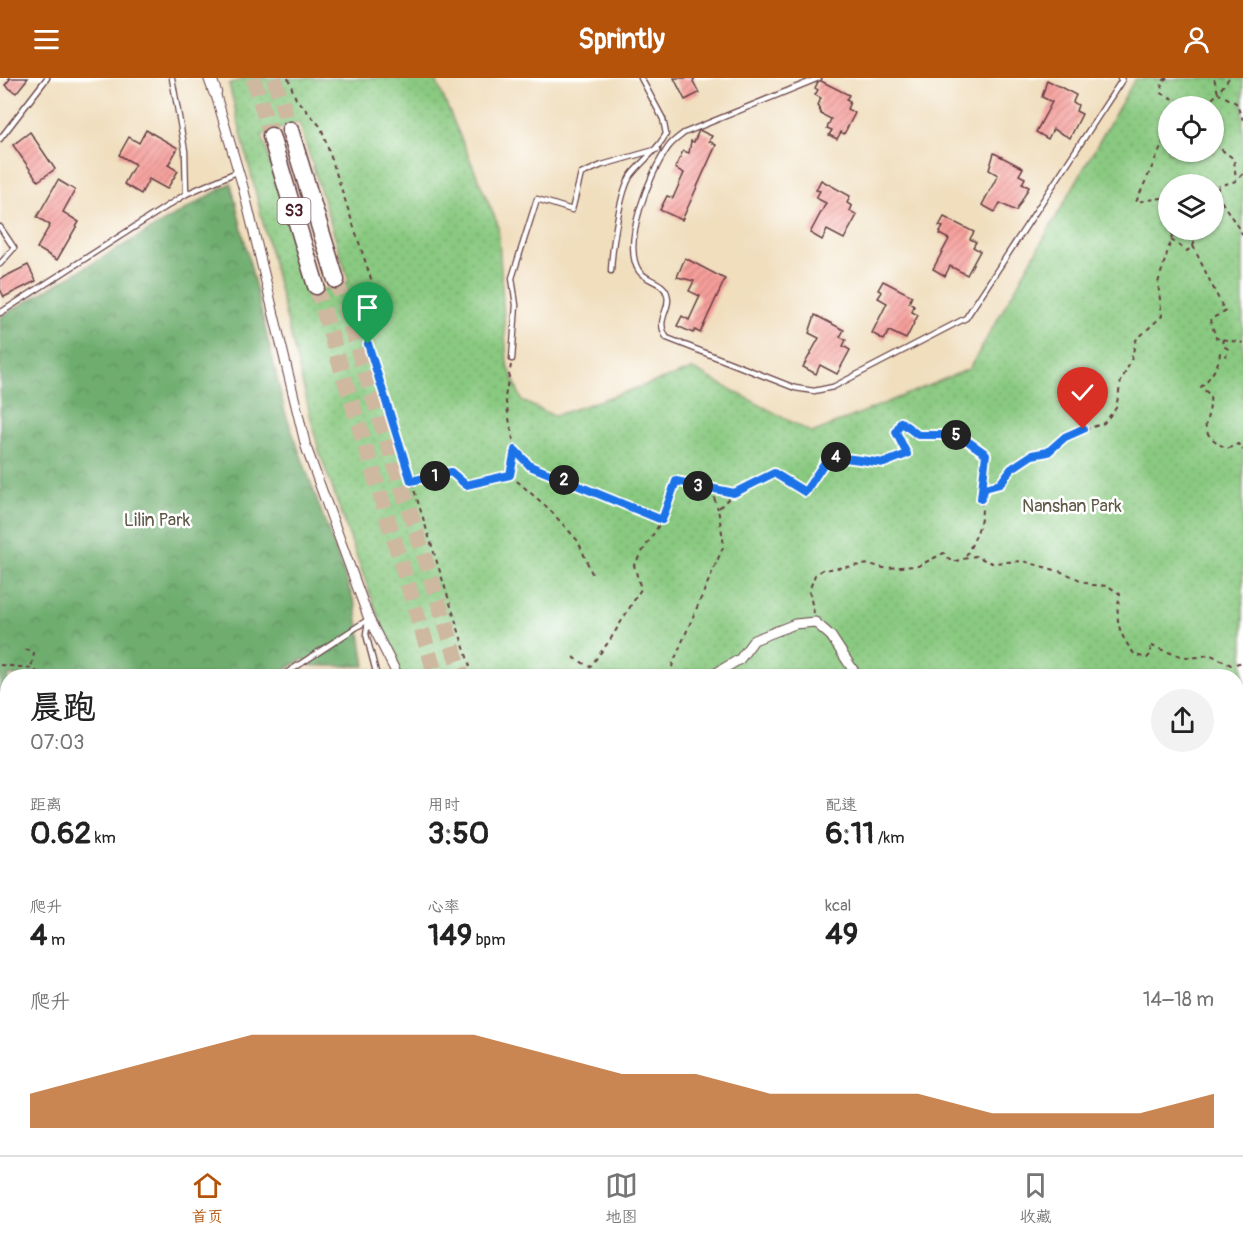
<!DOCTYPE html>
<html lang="zh">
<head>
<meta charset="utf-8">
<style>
	body { margin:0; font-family:Pangolin,"LXGW WenKai TC",sans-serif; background:#f2f2f2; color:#222; height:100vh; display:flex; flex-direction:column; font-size:22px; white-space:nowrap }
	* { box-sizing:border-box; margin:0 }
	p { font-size:20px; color:#767676 }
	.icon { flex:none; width:33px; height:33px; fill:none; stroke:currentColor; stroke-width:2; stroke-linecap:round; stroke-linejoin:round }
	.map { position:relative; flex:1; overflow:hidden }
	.details { position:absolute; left:0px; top:591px; width:1244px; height:486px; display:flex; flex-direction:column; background:#fff; border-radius:24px 24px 0 0; box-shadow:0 2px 4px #0004 }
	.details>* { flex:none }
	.controls { position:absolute; left:1158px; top:18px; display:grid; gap:12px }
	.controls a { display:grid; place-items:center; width:66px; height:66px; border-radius:50%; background:#fff; box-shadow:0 2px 4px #0004; font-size:30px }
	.pin { position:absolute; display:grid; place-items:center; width:51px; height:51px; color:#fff; margin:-62px -26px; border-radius:50% 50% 50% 0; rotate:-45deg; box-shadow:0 0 6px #0007 }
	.pin .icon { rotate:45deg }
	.km { position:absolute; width:30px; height:30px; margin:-15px; border-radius:50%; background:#222; color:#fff; font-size:16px; line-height:30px; text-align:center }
	.round { display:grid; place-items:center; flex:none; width:63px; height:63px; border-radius:32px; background:#f2f2f2 }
	.summary { display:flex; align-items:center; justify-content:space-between; height:102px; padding:0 30px }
	h1 { font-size:33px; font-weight:800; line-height:45px }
	.figures { display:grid; grid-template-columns:repeat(3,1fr); gap:9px; height:102px; padding:6px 30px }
	.figures div { display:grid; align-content:center }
	.figures b { font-size:30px; font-weight:800 }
	.figures small { font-size:16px; font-weight:400 }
	.figures p { font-size:16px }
	.chart { height:168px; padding:12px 30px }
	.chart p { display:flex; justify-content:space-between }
	.chart svg { width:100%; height:108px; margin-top:6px; fill:#b45309; opacity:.7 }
	header { display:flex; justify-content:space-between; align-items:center; height:78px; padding:0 30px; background:#b45309; color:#fff; font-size:27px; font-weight:800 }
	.dock { display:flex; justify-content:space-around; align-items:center; height:84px; border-top:2px solid #e0e0e0; background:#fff; font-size:16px; color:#767676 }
	.dock a { display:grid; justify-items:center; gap:3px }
	.dock .selected { color:#b45309 }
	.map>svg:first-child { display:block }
	.forest { fill:url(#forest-crowns); stroke:#5c664c; stroke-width:1.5 }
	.park { fill:url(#park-dots); stroke:#6a7456; stroke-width:1.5; fill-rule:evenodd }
	.water { fill:url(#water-waves); stroke:#5b5e80; stroke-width:1.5 }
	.building { fill:url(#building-hatch) }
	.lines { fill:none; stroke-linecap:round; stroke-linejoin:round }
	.highway-tunnel { stroke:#cfb8a0; stroke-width:16; stroke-dasharray:16 8; stroke-linecap:butt }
	.lane-casing { stroke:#633c41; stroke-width:7 }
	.street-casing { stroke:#633c41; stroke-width:11 }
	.secondary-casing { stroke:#633c41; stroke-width:14 }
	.highway-casing { stroke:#633c41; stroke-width:19 }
	.path { stroke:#633c41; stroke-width:2; stroke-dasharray:4.5 4.5; stroke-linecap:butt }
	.lane { stroke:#fff; stroke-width:4.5 }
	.street { stroke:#fff; stroke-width:9 }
	.secondary { stroke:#fff; stroke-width:12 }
	.highway { stroke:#fff; stroke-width:16 }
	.route-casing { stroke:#fff; stroke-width:12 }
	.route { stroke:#1a73e8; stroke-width:8 }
	.labels { text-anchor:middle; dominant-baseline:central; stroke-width:5; stroke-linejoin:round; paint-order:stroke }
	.shield { fill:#fff; stroke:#80626b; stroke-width:1.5 }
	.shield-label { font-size:16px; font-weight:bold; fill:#4a1f2b }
	.park-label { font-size:18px; fill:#605a49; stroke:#fff }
</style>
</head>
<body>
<header><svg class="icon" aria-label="menu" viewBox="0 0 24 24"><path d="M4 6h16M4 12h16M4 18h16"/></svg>Sprintly<svg class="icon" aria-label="person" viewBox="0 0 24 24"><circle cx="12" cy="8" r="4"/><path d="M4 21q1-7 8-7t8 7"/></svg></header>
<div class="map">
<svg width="1243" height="1077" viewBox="0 0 1243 1077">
	<defs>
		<pattern id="forest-crowns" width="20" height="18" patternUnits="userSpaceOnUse" patternTransform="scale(1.5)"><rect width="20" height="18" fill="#6ead6e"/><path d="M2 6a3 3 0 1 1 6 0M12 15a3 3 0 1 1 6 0" fill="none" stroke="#5c8c5b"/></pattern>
		<pattern id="park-dots" width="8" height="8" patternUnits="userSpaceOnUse" patternTransform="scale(1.5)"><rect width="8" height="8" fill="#89c980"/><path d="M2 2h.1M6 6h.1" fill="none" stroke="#78ac6f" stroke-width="1.8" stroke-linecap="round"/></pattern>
		<pattern id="water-waves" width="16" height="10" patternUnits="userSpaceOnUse" patternTransform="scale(1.5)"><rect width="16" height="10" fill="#6c9ed6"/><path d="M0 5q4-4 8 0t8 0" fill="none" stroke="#5b80ae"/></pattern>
		<pattern id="building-hatch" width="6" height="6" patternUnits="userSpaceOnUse" patternTransform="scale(1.5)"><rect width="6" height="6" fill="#f79f9b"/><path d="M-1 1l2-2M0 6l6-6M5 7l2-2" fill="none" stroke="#ca817f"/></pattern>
	</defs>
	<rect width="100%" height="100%" fill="#fff"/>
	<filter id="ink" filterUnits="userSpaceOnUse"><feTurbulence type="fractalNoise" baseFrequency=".0167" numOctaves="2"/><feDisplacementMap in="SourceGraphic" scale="12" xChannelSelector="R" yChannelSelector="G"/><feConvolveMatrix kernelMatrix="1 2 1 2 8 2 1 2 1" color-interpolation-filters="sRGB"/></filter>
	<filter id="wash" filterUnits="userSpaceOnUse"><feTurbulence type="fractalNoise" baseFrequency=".008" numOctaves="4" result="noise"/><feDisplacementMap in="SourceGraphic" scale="24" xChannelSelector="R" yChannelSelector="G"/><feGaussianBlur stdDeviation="1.35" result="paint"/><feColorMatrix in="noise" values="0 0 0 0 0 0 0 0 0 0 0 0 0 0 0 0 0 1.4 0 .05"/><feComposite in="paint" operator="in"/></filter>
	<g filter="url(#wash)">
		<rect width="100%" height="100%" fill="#f0debd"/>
		<!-- forest -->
		<g class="forest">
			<polygon points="231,105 285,334 356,529 365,588 312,588 303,581 276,598 8,598 8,1070 74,1070 79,1077 0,1077 0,239"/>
			<polygon points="137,1070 542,1070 544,1077 144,1077"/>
		</g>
		<!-- park -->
		<path class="park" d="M246,0H435L498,147L507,285L522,323L554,338L693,291L812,355L969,291L1135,1L1243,0V1077H630L628,1070H1236V598H398L396,582L375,530L319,373L229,6ZM1168,28H1214V74H1168ZM299,44L349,204L309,216L262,57ZM1168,106H1214V152H1168Z"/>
		<!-- water -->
		<polygon class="water" points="74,1070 137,1070 144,1077 79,1077"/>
		<g id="blocks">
			<!-- building -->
			<g class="building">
				<polygon points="8,0 28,0 16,15 5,7 10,1"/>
				<polygon points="674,0 695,0 693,3 699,15 685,22"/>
				<polygon points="819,2 849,17 846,22 850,24 847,31 855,35 844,56 841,54 837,61 829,57 832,52 827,50 831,41 821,36 818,27 821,20 815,17 818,12 815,10"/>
				<polygon points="1047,2 1076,17 1073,24 1078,27 1076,33 1082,36 1070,60 1053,51 1048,61 1036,54 1052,24 1042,19"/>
				<polygon points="146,52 178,70 168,87 178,93 167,111 149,101 141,116 124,106 135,86 119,77 129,59 139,65"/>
				<polygon points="699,52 712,58 709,63 716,67 682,142 660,132 667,118 673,120 684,95 675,90 683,73 689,75 691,63 694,64"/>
				<polygon points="30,54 55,91 38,103 13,67"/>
				<polygon points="994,75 1023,90 1019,97 1025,100 1022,106 1029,109 1016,133 1000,125 995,134 982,127 998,97 989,92"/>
				<polygon points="58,102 75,112 63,134 79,144 57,182 37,170 50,147 37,139"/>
				<polygon points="821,102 850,118 847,125 852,128 850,133 857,137 844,161 827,152 822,162 810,155 826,125 816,120 820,113 816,112"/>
				<polygon points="944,139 974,154 970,161 976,164 973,169 980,173 967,197 950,188 945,198 933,191 949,161 939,156 943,149 939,148"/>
				<polygon points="685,180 725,201 700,255 695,252 693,255 677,248 682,238 689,242 700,218 689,213 694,203 677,199"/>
				<polygon points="28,187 36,203 4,219 0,211 0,201"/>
				<polygon points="883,203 912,218 909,225 914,228 912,234 918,237 906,261 889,253 884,262 872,255 887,225 878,220 882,214 878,212"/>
				<polygon points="815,237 844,252 840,259 846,262 843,268 850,272 837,296 820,287 816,296 803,289 819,260 809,255"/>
			</g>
		</g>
	</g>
	<g filter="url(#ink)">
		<use href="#blocks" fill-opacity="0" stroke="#633c41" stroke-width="1.5"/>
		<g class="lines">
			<!-- highway-tunnel -->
			<g class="highway-tunnel">
				<polyline points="253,0 271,58"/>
				<polyline points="274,0 290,52"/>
				<polyline points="336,202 462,598"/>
				<polyline points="316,208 436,598"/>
			</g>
			<defs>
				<g id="lane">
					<polyline points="172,0 185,73 186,116"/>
					<path d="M819,0L684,55C678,60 671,64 667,71C650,95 621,166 639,193C646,203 663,203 667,216C672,232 654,241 667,260L795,310L814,313L833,309L966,240L1122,2L1120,0"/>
					<polyline points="0,61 47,0"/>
					<polyline points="0,149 14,170 0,186"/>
					<path d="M611,193C612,172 620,110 632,96C644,81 657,73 666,56L663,41L641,0"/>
					<polyline points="0,235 186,116 239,93"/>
					<polyline points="512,281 516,227 512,200 537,121 572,132 581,96 602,87 658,71"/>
					<polyline points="368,543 366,556 377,598"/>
					<polyline points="282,598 369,541"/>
				</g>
				<g id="street">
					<polyline points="215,14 243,109 306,369 369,541 398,598"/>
					<polyline points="711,598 740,581 754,562 795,546 815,544 831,558 857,598"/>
					<polyline points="1021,1077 1023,1070"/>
				</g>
				<polyline id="secondary" points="210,0 215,14"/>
				<g id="highway">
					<polyline points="290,52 336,202"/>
					<polyline points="271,58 316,208"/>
					<polyline points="579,1070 581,1077"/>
					<polyline points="605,1070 608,1077"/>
				</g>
			</defs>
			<!-- lane casing -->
			<use href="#lane" class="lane-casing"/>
			<!-- street casing -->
			<use href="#street" class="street-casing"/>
			<!-- secondary casing -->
			<use href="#secondary" class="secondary-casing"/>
			<!-- highway casing -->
			<use href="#highway" class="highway-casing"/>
			<!-- path -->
			<g class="path">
				<polyline points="288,0 296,21 321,49 377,219 368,266 473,598"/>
				<polyline points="1167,0 1162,3 1161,15 1189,28"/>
				<polyline points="1229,0 1218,15 1236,25 1243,42"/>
				<polyline points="1196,28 1210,23 1218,15 1214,0"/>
				<polyline points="1168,54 1136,124 1168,119 1168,121"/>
				<polyline points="1214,66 1234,81 1236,103"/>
				<polyline points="1243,96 1236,103 1219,108 1216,115 1243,157"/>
				<polyline points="1171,162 1187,173 1193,168 1196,159"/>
				<polyline points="1193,168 1225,234 1210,241 1216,260 1243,265"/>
				<path d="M1223,261L1222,267L1228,271L1226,278L1220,275C1219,288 1211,299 1201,309L1210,317C1213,346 1190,349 1227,371L1238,366L1243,372"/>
				<polyline points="511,287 505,319 515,372 530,388 662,442 676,403 734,415"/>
				<polyline points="510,397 548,430 578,463 593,498"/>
				<polyline points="411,403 451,394 466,407 510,397 515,372"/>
				<polyline points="711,411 718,431"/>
				<polyline points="983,416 985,410 1000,406 1011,391 1032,377 1048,374 1065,359 1104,345 1116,330 1121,303 1131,283 1136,262 1162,238 1158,205 1174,152"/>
				<path d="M966,478C975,460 985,442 981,422"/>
				<path d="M814,535L809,513L815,497L822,492L869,486L884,490L918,488L944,475L952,484L975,478L992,485L1023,483L1065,495L1091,507L1108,508L1120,516C1114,543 1119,556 1135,577L1147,580L1152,575L1149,567C1169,574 1189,585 1209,576L1231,587L1243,584"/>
				<polyline points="25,571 34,575 31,590"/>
				<polyline points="573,579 590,589 610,562 641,511 634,487 662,442"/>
				<polyline points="0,587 31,590 43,598"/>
				<polyline points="200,596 200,598"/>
				<polyline points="670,598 673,585 724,467 718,431 734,415 774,395 805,414 829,378 884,385 907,376 896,354 901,344 918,357 959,357 986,376 981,421"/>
				<polyline points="0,732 8,733"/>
				<polyline points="0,755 8,754"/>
				<polyline points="0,829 8,828"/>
				<polyline points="0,883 8,901"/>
				<polyline points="265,1070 268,1077"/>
				<polyline points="373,1070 375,1077"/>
				<polyline points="345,1071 354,1070"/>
				<polyline points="230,1077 232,1070"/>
				<polyline points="340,1077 344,1070"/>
				<polyline points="400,1077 401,1072 410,1077"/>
				<polyline points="541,1077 541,1070"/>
				<polyline points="727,1077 729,1070"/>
			</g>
			<!-- lane -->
			<use href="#lane" class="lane"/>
			<!-- street -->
			<use href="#street" class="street"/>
			<!-- secondary -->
			<use href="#secondary" class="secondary"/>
			<!-- highway -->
			<use href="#highway" class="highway"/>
		</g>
	</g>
	<g class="lines" filter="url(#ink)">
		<defs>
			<polyline id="route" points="368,266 411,403 451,394 466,407 510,397 515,372 530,388 662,442 676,403 734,415 774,395 805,414 829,378 884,385 907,376 896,354 901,344 918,357 959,357 986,376 981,421 985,410 1000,406 1011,391 1032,377 1048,374 1065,359 1083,351"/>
		</defs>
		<!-- route casing -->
		<use href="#route" class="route-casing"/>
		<!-- route -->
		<use href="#route" class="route"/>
	</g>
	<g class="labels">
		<!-- shield labels -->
		<rect class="shield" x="277.5" y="120" width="33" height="26" rx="4.5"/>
		<g class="shield-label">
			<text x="294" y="133">S3</text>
		</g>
		<!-- park labels -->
		<g class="park-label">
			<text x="1072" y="428">Nanshan Park</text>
			<text x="157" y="442">Lilin Park</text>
		</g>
	</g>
</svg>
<div class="controls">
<a><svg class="icon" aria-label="locate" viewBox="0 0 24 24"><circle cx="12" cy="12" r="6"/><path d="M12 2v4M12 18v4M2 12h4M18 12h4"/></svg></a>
<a><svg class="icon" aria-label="layers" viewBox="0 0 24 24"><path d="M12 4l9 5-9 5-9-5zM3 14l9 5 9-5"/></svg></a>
</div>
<div class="pin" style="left:368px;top:266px;background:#1e9e55"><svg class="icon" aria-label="arrive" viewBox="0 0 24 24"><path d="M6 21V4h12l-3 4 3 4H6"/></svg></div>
<div class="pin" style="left:1083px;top:351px;background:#d93025"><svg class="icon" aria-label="check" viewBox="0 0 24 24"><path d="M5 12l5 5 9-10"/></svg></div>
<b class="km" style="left:435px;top:398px">1</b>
<b class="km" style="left:564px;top:402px">2</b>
<b class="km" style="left:698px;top:408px">3</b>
<b class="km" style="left:836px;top:379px">4</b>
<b class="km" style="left:956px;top:357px">5</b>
<section class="details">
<div class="summary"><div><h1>晨跑</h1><p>07:03</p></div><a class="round"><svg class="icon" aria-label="share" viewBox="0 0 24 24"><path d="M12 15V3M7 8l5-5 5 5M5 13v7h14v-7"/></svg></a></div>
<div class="figures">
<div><p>距离</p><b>0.62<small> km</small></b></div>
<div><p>用时</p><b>3:50</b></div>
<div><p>配速</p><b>6:11<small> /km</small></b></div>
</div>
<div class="figures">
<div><p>爬升</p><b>4<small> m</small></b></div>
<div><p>心率</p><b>149<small> bpm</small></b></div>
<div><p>kcal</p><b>49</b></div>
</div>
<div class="chart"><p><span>爬升</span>14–18 m</p>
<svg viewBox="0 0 160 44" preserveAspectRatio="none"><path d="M0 44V30L10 22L20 14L30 6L40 6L50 6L60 6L70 14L80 22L90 22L100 30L110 30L120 30L130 38L140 38L150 38L160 30V44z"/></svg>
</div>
</section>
</div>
<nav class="dock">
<a class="selected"><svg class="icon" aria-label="home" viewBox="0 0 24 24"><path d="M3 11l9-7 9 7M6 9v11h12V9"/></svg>首页</a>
<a><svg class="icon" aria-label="map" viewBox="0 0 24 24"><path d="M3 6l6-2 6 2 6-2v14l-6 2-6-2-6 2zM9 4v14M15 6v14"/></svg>地图</a>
<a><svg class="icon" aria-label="saved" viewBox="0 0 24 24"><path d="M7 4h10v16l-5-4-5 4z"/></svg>收藏</a>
</nav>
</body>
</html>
